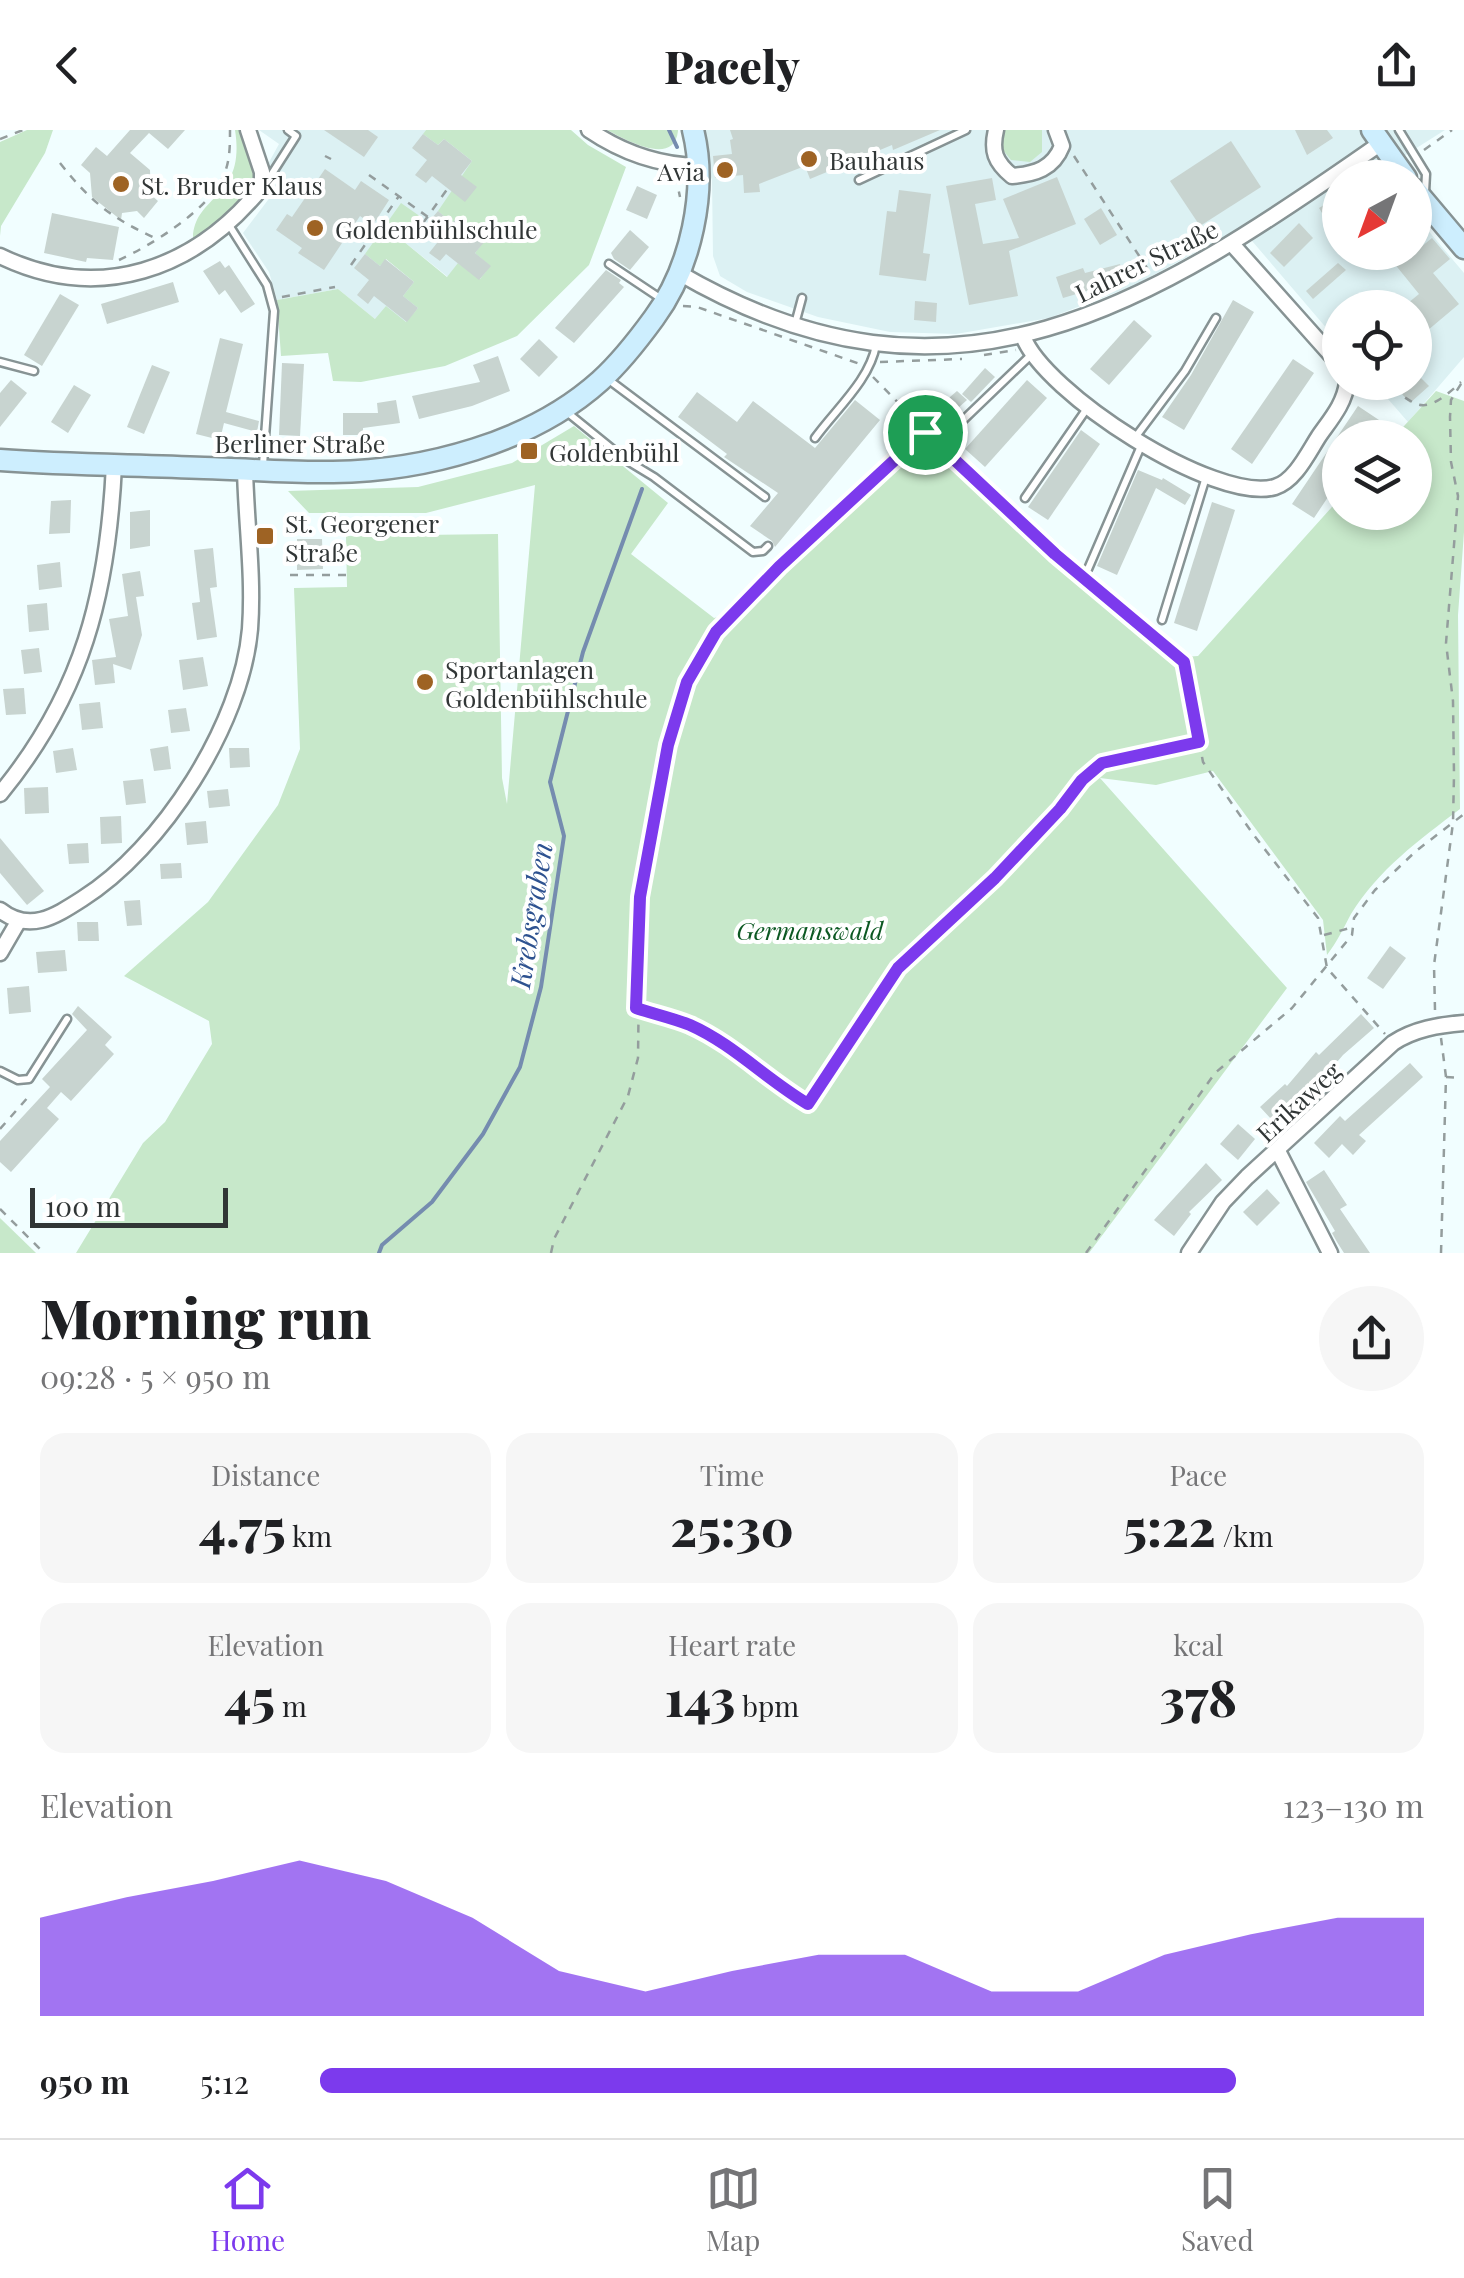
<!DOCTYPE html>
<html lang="en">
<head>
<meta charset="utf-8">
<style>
	body { margin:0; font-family:"Playfair Display",serif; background:#f6f6f6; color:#202124; height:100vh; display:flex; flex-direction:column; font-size:38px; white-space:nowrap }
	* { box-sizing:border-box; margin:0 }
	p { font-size:32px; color:#757577 }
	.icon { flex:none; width:55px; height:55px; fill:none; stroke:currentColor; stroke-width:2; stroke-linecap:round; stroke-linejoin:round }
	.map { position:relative; height:1123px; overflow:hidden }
	.details { display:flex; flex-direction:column; background:#fff; flex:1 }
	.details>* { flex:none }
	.needle { width:65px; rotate:221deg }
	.tools { position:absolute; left:1322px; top:30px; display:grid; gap:20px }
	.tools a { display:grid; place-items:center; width:110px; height:110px; border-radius:50%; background:#fff; box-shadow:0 5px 15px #0003; font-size:50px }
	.scale { position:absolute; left:30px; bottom:25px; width:198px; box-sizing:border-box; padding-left:10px; border:5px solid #313636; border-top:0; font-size:28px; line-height:35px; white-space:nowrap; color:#313636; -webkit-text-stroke:8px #fff; paint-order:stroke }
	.pin { position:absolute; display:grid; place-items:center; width:85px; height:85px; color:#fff; margin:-42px; border:5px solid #fff; border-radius:50%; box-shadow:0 2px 10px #0007 }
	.round { display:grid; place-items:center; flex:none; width:105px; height:105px; border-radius:52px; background:#f6f6f6 }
	.headline { display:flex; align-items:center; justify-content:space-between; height:170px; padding:0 40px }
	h1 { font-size:55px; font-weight:800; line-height:75px }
	.figures { display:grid; grid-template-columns:repeat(3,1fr); gap:15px; height:170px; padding:10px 40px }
	.figures div { display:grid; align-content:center; border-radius:25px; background:#f6f6f6; text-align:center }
	.figures b { font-size:50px; font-weight:800 }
	.figures small { font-size:28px; font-weight:400 }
	.figures p { font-size:28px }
	.chart { height:280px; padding:20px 40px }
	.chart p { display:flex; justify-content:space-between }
	.chart svg { width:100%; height:180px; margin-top:10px; fill:#7c3aed; opacity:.7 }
	ul { padding:0 40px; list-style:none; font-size:32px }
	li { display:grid; grid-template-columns:160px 120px 1fr; align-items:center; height:75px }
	li i { height:25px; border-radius:12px; background:#7c3aed }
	header { display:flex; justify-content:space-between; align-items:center; height:130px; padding:0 40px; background:#fff; font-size:45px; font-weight:800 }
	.tabs { display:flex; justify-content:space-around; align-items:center; height:140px; border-top:2px solid #e0e0e0; background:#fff; font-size:28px; color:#757577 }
	.tabs a { display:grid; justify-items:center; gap:5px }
	.tabs .selected { color:#7c3aed }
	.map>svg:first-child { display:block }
	.built { fill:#dcf1f3 }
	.green { fill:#c7e8ca }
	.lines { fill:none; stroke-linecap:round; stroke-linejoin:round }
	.stream { stroke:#758caf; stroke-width:4 }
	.building { fill:#c8d4d0 }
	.lane-casing { stroke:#879394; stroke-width:11 }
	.street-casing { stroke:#879394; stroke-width:19 }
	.secondary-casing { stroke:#879394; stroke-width:25 }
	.path { stroke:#949d9d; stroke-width:2.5; stroke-dasharray:8 8; stroke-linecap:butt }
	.lane { stroke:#fff; stroke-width:6 }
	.street { stroke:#fff; stroke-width:14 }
	.secondary { stroke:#cdeefe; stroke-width:20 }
	.route-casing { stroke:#fff; stroke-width:20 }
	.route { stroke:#7c3aed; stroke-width:12 }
	.poi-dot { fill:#9e6324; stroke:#fff; stroke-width:4 }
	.labels { text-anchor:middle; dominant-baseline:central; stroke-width:8; stroke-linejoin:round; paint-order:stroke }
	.poi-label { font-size:25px; fill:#313636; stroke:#fff; text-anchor:start }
	.street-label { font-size:25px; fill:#313636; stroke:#fff }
	.park-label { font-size:25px; font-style:italic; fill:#0c5822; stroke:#fff }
	.water-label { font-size:28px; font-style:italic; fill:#2e5290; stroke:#fff }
</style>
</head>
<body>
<header><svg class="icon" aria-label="back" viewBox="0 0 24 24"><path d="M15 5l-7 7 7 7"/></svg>Pacely<svg class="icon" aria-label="share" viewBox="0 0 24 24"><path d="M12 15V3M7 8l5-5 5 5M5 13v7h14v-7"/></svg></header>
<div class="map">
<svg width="1464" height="1123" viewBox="0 0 1464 1123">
	<rect width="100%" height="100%" fill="#f1feff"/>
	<!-- built -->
	<g class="built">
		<polygon points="259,0 426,0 424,3 439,15 444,9 472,31 477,57 458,87 486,110 491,136 479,150 448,147 403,111 385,129 414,152 418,178 407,192 375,189 338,159 277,170 269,142 243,103 271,66 268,34 279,14"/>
		<polygon points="704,0 1445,0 1407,24 1384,47 1340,48 1340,122 1415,122 1415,85 1464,143 1464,227 1408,292 1374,253 1415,252 1415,178 1340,178 1340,214 1241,98 1133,156 1049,188 956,204 890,202 818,187 747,162 720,146 713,126 712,51"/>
	</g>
	<!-- green -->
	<g class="green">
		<polygon points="27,0 53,0 45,23 1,96 0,106 0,12"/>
		<path d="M235,0H244C249,21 262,46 250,67L198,112L193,107C195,64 246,69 235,0Z"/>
		<polygon points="426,0 571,0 588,15 626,37 589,135 517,206 445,236 361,252 333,251 328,223 281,226 277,170 338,159 375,189 386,176 406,192 418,178 403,166 414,152 386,129 380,136 365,124 401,73 421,87 403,111 447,147 458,133 480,149 490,136 475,123 486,109 458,87 452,93 438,81 472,31 444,9 438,15 423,4"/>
		<path d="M607,0H678V1C674,37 626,10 607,0Z"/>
		<polygon points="1001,0 1042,0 1042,22 1030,32 1011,30 998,14"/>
		<path d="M1436,261L1464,271V402L1458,485L1460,679C1419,710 1378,740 1351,784C1343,799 1337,812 1327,825L1323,790L1213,641L1156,655L1100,648L1287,858L1089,1123H76L143,1013L165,992L212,914L209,891L124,846L208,772L278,675L300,619L294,458L347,457L346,406L498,404L502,648L507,674L535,355L426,383H309L288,361L418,357L512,333L574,296L668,373L631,424L714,488L750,480L850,374L925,308L1054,430L1169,528L1198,526L1340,368V382H1415V308L1394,307Z"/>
		<polygon points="0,1088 36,1123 0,1123"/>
	</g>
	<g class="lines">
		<!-- stream -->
		<g class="stream">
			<polyline points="669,0 677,17"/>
			<polyline points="379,1123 382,1115 432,1072 483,1004 520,937 541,857 564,706 550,652 583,522 642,359"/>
		</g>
	</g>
	<!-- building -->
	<g class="building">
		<polygon points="130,0 185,0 168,19 149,3 130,23 150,40 151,65 158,71 144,88 137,81 122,83 121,90 92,67 90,43 81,35 96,17 107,26"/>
		<polygon points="324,0 368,0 378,7 364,27"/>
		<polygon points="730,0 940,0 893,20 892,15 810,49 805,36 759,54 760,62 744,63 743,45 715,48 713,26 732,24 730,10 733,9"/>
		<polygon points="1295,0 1327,0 1333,8 1307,25"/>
		<polygon points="423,4 438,15 444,9 472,31 461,45 477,57 465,72 432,46 426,53 415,45 427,30 412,18"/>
		<polygon points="1231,11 1261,57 1200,96 1170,51"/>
		<polygon points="325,39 355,60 361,51 389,70 373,95 360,86 324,140 298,123 302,118 276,100 287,84 292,87"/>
		<polygon points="1057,47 1076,94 1009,121 1018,166 969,175 946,56 992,48 996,70 975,74 983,114 1019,108 1003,69"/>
		<polygon points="637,56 657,65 647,89 626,80"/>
		<polygon points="899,60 931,64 923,123 930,124 926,151 879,145 887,81 896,82"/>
		<polygon points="1340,65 1340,91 1330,96 1319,78"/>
		<polygon points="1101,78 1117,105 1100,115 1084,89"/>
		<polygon points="438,81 452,93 458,87 486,110 475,123 491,136 479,150 446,124 440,131 429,123 441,108 426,95"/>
		<polygon points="52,83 119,97 113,130 87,128 86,132 44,123"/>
		<polygon points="1299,93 1313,108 1284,137 1270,123"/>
		<polygon points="630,100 649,117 630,140 614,129 611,123"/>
		<polygon points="1432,108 1450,129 1433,143 1459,174 1415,211 1415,178 1402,178 1419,164 1385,122 1415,122"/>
		<polygon points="365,124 380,136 385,129 414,152 403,166 418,178 407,192 374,166 368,174 357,165 369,150 354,138"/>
		<polygon points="220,131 225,138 229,135 255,174 241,183 225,160 219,165 203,141"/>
		<polygon points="1338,133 1346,140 1313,169 1306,161"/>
		<polygon points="1120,134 1123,145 1088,154 1090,160 1063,168 1056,147 1083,138 1085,143"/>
		<polygon points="606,140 621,150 619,153 624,157 574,213 555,198"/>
		<polygon points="173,152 179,172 107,194 101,174"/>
		<polygon points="60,164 79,175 42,236 24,225"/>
		<polygon points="1233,170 1254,182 1184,300 1162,287 1191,245"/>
		<polygon points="915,171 937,173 936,192 914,190"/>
		<polygon points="1134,190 1152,206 1109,255 1090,239"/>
		<polygon points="220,208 243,214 226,282 259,291 257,302 224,293 220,310 196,304"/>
		<polygon points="539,209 558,227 539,247 520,229"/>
		<polygon points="498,226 510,261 472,276 419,289 412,266 480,252 473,235"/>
		<polygon points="1293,229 1314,243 1252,334 1231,319"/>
		<polygon points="282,233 304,234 300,306 279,305"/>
		<polygon points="152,235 170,242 144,304 127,297"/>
		<polygon points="985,238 995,247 971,272 962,264"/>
		<polygon points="1420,247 1429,256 1410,273 1402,264"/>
		<polygon points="11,250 27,263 0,297 0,263"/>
		<polygon points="1027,250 1047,268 985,337 965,319"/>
		<polygon points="74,255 91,265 68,303 51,292"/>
		<polygon points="957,261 967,270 939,295 929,285"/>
		<polygon points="697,262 737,292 753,271 815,318 855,270 880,290 775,417 772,411 750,396 778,363 724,327 727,324 678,287"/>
		<polygon points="396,270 400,293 363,298 363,305 343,305 343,283 378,283 377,273"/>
		<polygon points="1358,276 1379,290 1368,308 1340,308 1340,349 1314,388 1292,374"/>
		<polygon points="1081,300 1100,314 1048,390 1028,377"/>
		<polygon points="1138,340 1162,350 1163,348 1191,365 1185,375 1156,358 1117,445 1097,436"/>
		<polygon points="71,370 70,403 49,404 51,371"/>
		<polygon points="1212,372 1235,380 1197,501 1174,493"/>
		<polygon points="150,380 150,416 130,419 130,382"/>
		<polygon points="297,409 322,409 323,439 297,440"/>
		<polygon points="213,418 217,457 210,458 217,507 197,510 192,473 200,472 194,420"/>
		<polygon points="60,432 62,457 39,460 37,435"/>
		<polygon points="140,441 144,466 136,467 142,505 131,540 113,534 115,553 95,555 92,530 116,527 109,489 128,486 122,444"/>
		<polygon points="47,473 49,500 29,502 27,475"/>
		<polygon points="39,518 42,542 24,544 21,520"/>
		<polygon points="203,527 208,556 183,560 179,530"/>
		<polygon points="24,558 26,584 6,585 3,559"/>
		<polygon points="100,572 103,598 82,600 79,574"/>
		<polygon points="186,578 190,601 171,603 168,580"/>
		<polygon points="168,616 171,639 154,641 150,619"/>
		<polygon points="73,618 77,640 56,643 53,621"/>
		<polygon points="229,618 249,618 250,637 230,638"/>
		<polygon points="143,649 146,673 126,675 123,651"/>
		<polygon points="48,657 49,683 25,684 24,658"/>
		<polygon points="228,659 230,676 209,678 207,661"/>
		<polygon points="121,686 122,713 101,714 100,687"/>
		<polygon points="206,691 208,713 187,715 185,693"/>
		<polygon points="0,708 44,761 27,775 0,743"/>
		<polygon points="88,713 89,733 69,734 67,714"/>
		<polygon points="181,733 182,748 161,749 160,734"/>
		<polygon points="140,770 142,795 127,796 124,771"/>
		<polygon points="77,792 98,792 99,811 78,811"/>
		<polygon points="1390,816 1406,828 1383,859 1367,848"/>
		<polygon points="65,820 67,841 38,843 36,822"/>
		<polygon points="29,856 31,882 9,884 7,858"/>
		<polygon points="78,876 112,907 105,915 114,924 71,971 61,962 47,978 59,989 11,1042 0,1032 0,1011 50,957 42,949 87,900 72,884"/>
		<polygon points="1361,884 1374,898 1343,925 1314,959 1310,956 1273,991 1260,977 1285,954 1287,956 1316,922 1319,925"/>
		<polygon points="1410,933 1423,947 1359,1005 1366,1011 1353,1025 1342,1014 1329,1028 1314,1013 1340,986 1345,991"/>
		<polygon points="1238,994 1255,1009 1238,1030 1220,1014"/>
		<polygon points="1206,1033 1222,1050 1189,1082 1191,1084 1174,1106 1154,1090"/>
		<polygon points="1324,1040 1347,1075 1340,1079 1370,1123 1344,1123 1337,1112 1332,1103 1335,1101 1306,1052"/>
		<polygon points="1267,1059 1280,1073 1257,1096 1243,1082"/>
	</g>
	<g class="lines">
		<defs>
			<g id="lane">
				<polyline points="1399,0 1426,44 1425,62"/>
				<polyline points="859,50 966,0"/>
				<polyline points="266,53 296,6 288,0"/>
				<polyline points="229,95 267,155 274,181 263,335"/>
				<polyline points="609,134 660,168"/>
				<polyline points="795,194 802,168"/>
				<polyline points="0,232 34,241"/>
				<polyline points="613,253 765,367"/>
				<polyline points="568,283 626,330 654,347 753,422 763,421 768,416"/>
				<polyline points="957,296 1032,224"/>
				<path d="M815,308C835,280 870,250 876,215"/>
				<polyline points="1134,309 1185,241 1216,188"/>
				<polyline points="1025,368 1088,277"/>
				<polyline points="1088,439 1141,316"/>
				<polyline points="1162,490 1206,347"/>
				<polyline points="0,941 18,950 29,949 67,889"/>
			</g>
			<g id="street">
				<path d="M589,0C623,23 657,35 697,36"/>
				<path d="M996,0C991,21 995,32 1012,46C1035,44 1053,39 1062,16L1056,0"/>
				<polyline points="1232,114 1340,235"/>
				<path d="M0,126C99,174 195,140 262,57V42L248,0"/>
				<path d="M679,143C954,303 1151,174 1381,13"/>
				<path d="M1023,206C1043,262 1215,374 1275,357C1295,351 1308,323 1319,306C1331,289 1345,273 1347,252"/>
				<path d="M0,664C83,563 108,463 114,335"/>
				<path d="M0,780C29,803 54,787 82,769C162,719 242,594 250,499C254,446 246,392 245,339"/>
				<polyline points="0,823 18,792"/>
				<polyline points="1278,1021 1330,1123"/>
				<path d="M1189,1123L1223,1072L1247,1047L1393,913C1414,899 1439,895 1464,893"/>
			</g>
			<g id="secondary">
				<polyline points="1372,0 1406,48"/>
				<polyline points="1415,60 1464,118"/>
				<path d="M0,330C68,335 136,335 204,338C247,339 290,343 333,342C424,341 531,313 600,251C621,232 638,210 654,188C691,138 708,60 693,0"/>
			</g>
		</defs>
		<!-- lane casing -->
		<use href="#lane" class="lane-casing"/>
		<!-- street casing -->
		<use href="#street" class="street-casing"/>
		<!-- secondary casing -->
		<use href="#secondary" class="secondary-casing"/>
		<!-- path -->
		<g class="path">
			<polyline points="0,9 23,0"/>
			<polyline points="1424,20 1452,0"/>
			<polyline points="325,26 331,29"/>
			<polyline points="1074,26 1149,141"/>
			<path d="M60,33C91,72 111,88 157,109"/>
			<polyline points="369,45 428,87"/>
			<polyline points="671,49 677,53 680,67"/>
			<polyline points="423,93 448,58"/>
			<path d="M119,130C152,115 208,80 223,47C230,32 230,16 230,0"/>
			<polyline points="351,135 399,66"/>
			<polyline points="282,167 335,157"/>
			<polyline points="683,176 697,177 860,234"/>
			<polyline points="984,225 1016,220"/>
			<polyline points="880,232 962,229"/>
			<polyline points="873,247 963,339 1080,445"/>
			<path d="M1377,252C1418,268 1415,295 1461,252"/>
			<polyline points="290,445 346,445"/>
			<polyline points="1086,450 1184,533 1203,632 1253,704 1318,788 1327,838 1385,904"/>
			<polyline points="1324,805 1350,798"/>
			<path d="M638,879C655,884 675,888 691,896C734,916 768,950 809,973L898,838L995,748L1060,679L1082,649L1102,633L1198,612"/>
			<polyline points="1435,880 1434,835 1453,693 1454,645 1453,571 1446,513 1458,366 1451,332 1450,287 1451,270 1464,249"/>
			<polyline points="1446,947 1459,948"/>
			<polyline points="0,999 29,966"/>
			<polyline points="0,1079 44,1123"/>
			<polyline points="551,1123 554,1109 628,966 638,928 640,767 668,615 687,551 716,503 779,437 925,302"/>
			<polyline points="1086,1123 1215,943 1292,878 1352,805 1354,788 1375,760 1416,721 1464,684"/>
			<polyline points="1441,1123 1446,947 1441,908"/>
		</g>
		<!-- lane -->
		<use href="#lane" class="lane"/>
		<!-- street -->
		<use href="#street" class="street"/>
		<!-- secondary -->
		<use href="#secondary" class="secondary"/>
	</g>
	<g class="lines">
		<defs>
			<path id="route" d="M925,302L1055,424L1184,532L1199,612L1102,633L1082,650L1060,679L995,748L898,838L808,974C767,950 733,914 690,895C673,888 654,884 636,878L640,767L668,615L687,552L716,502L779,437Z"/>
		</defs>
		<!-- route casing -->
		<use href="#route" class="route-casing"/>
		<!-- route -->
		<use href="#route" class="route"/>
	</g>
	<!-- markers -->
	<g class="poi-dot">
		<circle cx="809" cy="29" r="10"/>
		<circle cx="725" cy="40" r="10"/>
		<circle cx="121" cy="54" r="10"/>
		<circle cx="315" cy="98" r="10"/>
		<rect x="519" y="311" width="20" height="20" rx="5"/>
		<rect x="255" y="396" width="20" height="20" rx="5"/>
		<circle cx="425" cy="552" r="10"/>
	</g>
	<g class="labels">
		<!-- poi labels -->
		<g class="poi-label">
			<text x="829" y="29">Bauhaus</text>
			<text x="705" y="40" text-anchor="end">Avia</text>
			<text x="141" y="54">St. Bruder Klaus</text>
			<text x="335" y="98">Goldenbühlschule</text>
			<text x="549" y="321">Goldenbühl</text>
			<text x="285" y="392">St. Georgener<tspan x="285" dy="29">Straße</tspan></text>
			<text x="445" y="538">Sportanlagen<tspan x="445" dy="29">Goldenbühlschule</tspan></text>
		</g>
		<!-- street labels -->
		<g class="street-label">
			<text transform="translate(1146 130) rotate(-26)">Lahrer Straße</text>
			<text x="300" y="312">Berliner Straße</text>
			<text transform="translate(1298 971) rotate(-43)">Erikaweg</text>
		</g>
		<!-- park labels -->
		<g class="park-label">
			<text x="810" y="799">Germanswald</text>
		</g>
		<!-- water labels -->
		<g class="water-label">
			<text transform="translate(530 785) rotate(-81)">Krebsgraben</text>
		</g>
	</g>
</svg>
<div class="tools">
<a><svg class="needle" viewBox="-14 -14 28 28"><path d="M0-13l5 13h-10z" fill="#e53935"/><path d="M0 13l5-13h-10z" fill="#757577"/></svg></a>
<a><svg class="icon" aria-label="locate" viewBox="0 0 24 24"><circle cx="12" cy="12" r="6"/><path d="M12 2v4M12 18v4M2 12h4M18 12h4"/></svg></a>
<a><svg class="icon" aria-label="layers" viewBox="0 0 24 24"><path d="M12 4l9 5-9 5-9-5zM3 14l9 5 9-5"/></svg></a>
</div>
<div class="scale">100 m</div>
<div class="pin" style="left:925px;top:302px;background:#1e9e55"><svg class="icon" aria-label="arrive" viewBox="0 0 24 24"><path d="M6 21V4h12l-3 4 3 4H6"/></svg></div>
</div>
<section class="details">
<div class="headline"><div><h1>Morning run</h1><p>09:28 · 5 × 950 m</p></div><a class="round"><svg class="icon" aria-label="share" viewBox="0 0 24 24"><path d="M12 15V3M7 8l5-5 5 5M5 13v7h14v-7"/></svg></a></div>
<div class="figures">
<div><p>Distance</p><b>4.75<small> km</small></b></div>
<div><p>Time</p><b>25:30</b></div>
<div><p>Pace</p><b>5:22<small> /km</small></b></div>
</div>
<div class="figures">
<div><p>Elevation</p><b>45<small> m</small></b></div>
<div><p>Heart rate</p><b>143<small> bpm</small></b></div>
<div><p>kcal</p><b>378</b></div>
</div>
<div class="chart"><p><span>Elevation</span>123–130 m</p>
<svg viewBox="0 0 160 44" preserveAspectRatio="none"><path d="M0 44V20L10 15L20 11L30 6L40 11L50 20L60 33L70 38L80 33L90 29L100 29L110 38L120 38L130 29L140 24L150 20L160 20V44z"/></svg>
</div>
<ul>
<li><b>950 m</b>5:12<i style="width:83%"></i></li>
</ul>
</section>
<nav class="tabs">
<a class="selected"><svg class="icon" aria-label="home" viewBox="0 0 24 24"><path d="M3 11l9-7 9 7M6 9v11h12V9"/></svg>Home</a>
<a><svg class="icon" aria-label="map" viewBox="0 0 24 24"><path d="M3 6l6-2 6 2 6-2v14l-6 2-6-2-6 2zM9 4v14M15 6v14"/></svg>Map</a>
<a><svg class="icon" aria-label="saved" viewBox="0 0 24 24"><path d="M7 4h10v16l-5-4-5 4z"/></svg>Saved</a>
</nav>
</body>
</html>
